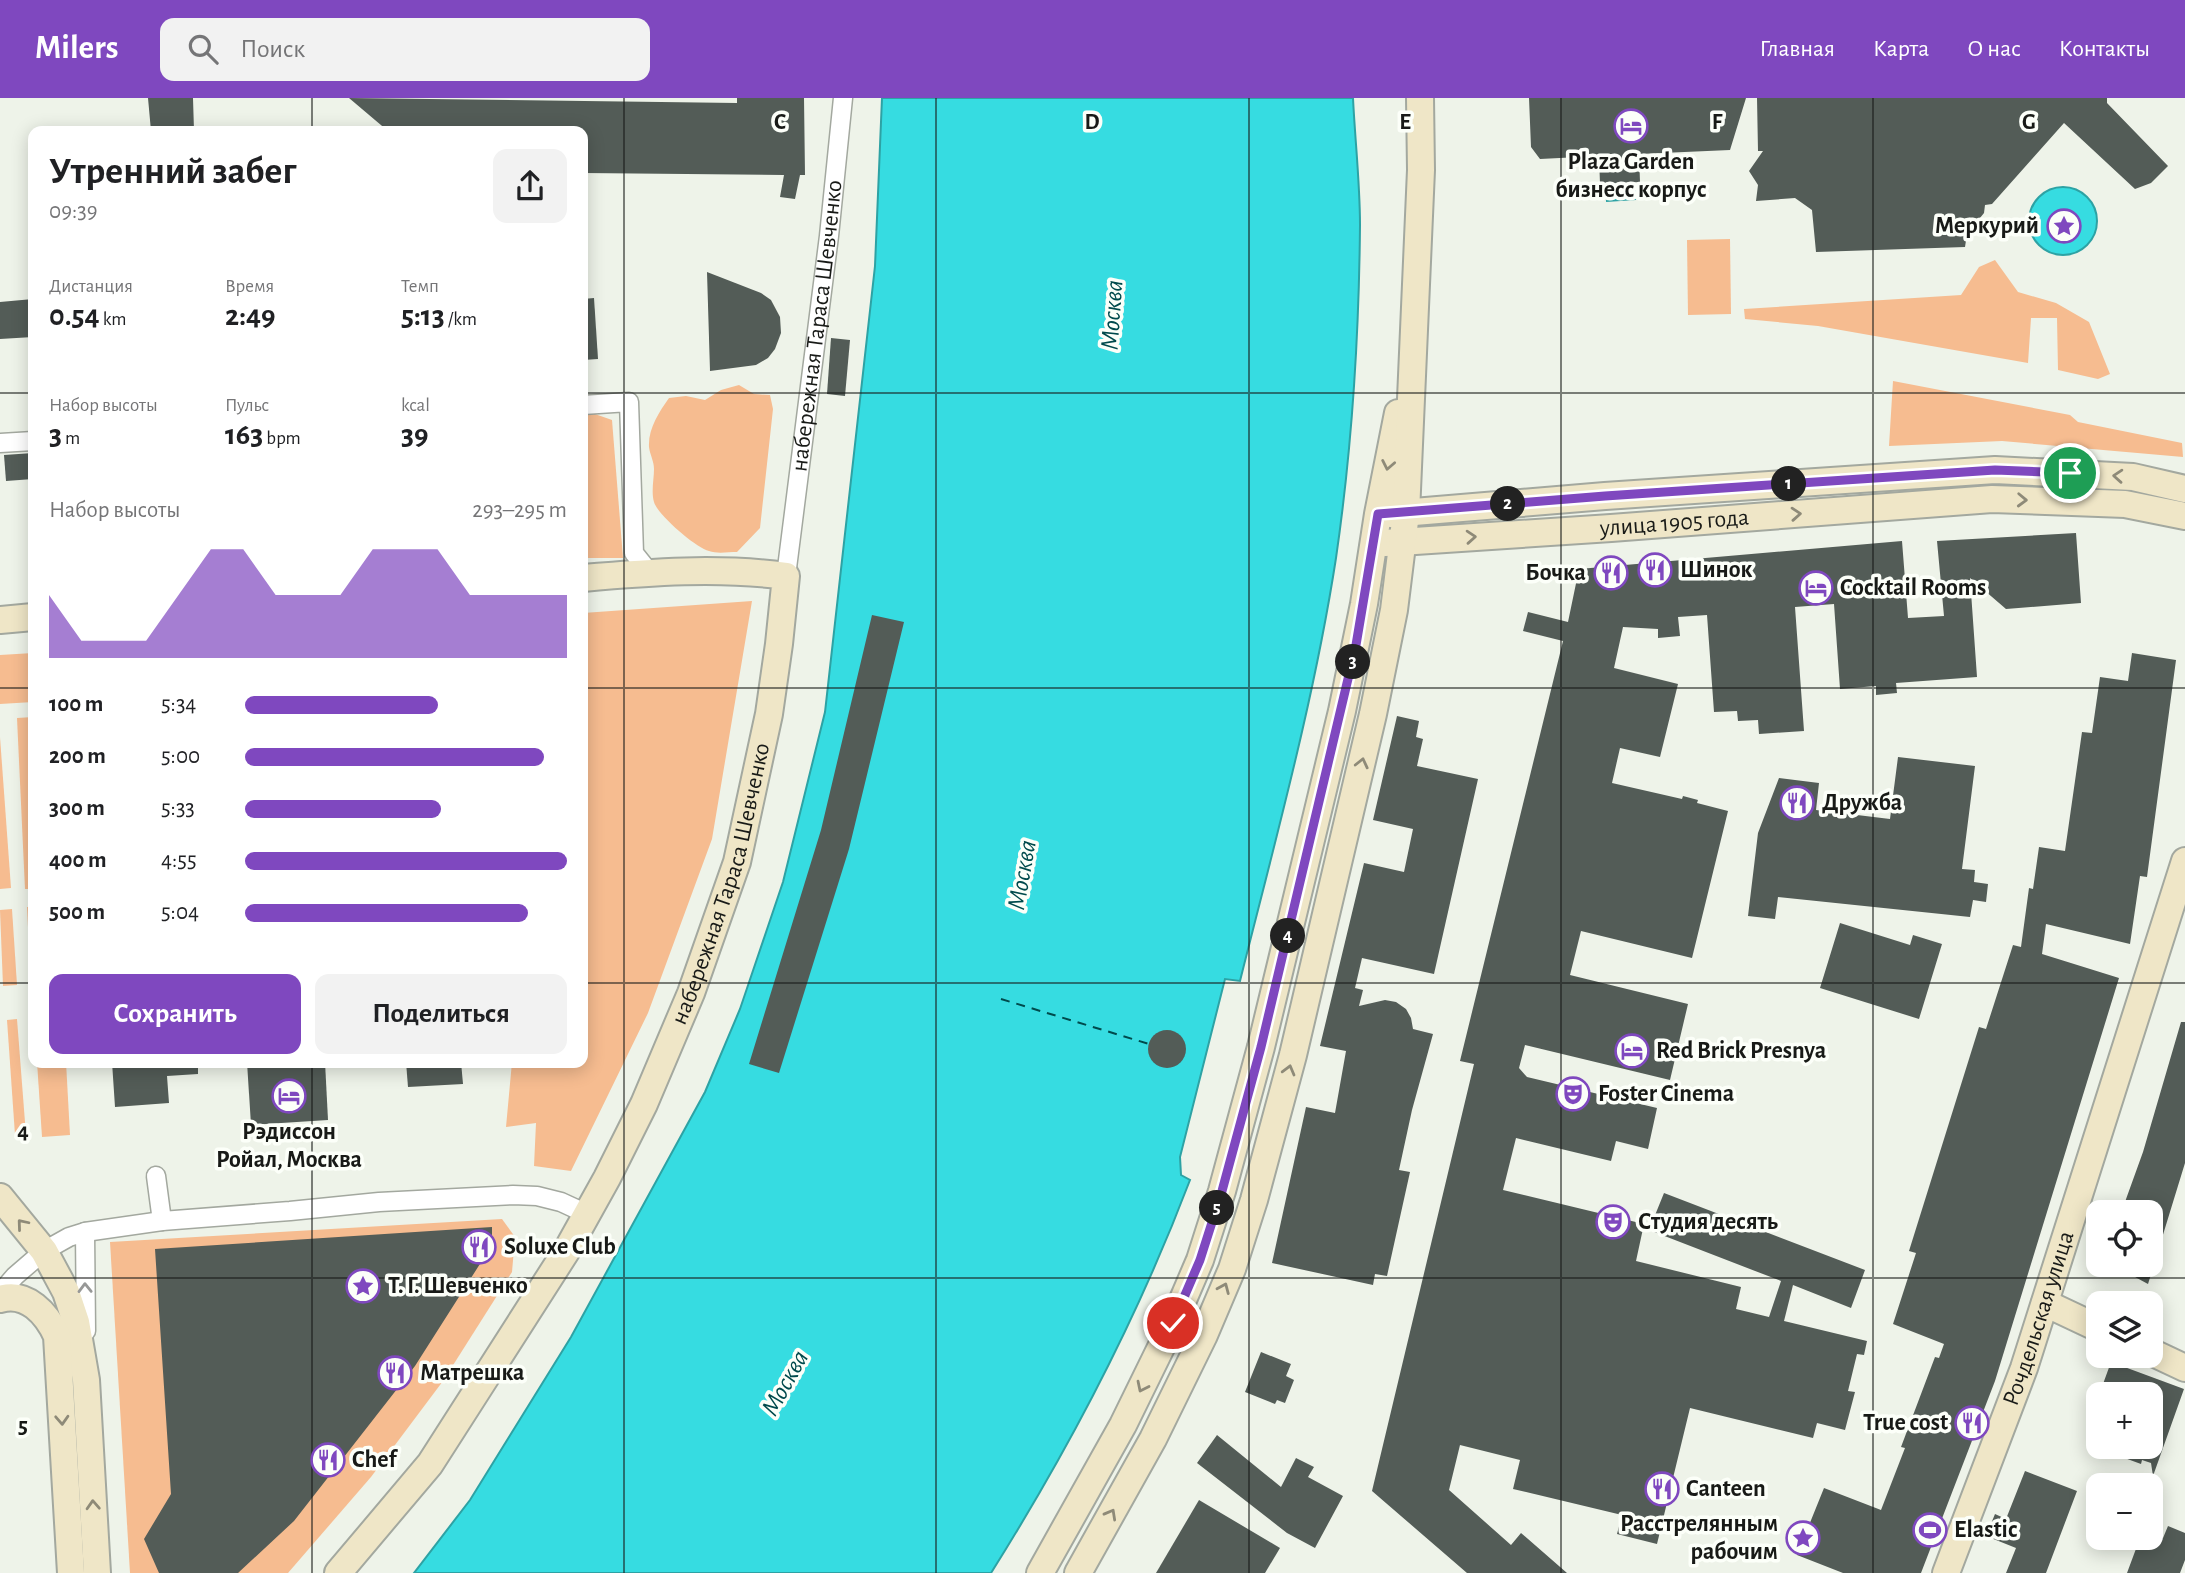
<!DOCTYPE html>
<html lang="ru">
<head>
<meta charset="utf-8">
<style>
	body { margin:0; font-family:"Alegreya Sans",sans-serif; background:#f2f2f2; color:#202124; height:100vh; display:flex; flex-direction:column; font-size:26px; white-space:nowrap }
	* { box-sizing:border-box; margin:0 }
	p { font-size:23px; color:#757577 }
	.icon { flex:none; width:38px; height:38px; fill:none; stroke:currentColor; stroke-width:2; stroke-linecap:round; stroke-linejoin:round }
	.map { position:relative; flex:1; overflow:hidden }
	.details { position:absolute; left:28px; top:28px; width:560px; height:942px; display:flex; flex-direction:column; background:#fff; border-radius:14px; box-shadow:0 4px 18px #0003 }
	.details>* { flex:none }
	.tools { position:absolute; left:2086px; top:1102px; display:grid; gap:14px }
	.tools a { display:grid; place-items:center; width:77px; height:77px; border-radius:14px; background:#fff; box-shadow:0 4px 18px #0003; font-size:35px }
	.pin { position:absolute; display:grid; place-items:center; width:60px; height:60px; color:#fff; margin:-30px; border:4px solid #fff; border-radius:50%; box-shadow:0 2px 7px #0007 }
	.km { position:absolute; width:35px; height:35px; margin:-18px; border-radius:50%; background:#222; color:#fff; font-size:19px; line-height:35px; text-align:center }
	.round { display:grid; place-items:center; flex:none; width:74px; height:74px; border-radius:14px; background:#f2f2f2 }
	.head { display:flex; align-items:center; justify-content:space-between; height:119px; padding:0 21px }
	h1 { font-size:38px; font-weight:700; line-height:52px }
	.metrics { display:grid; grid-template-columns:repeat(3,1fr); gap:10px; height:119px; padding:7px 21px }
	.metrics div { display:grid; align-content:center }
	.metrics b { font-size:30px; font-weight:700 }
	.metrics small { font-size:19px; font-weight:400 }
	.metrics p { font-size:19px }
	.chart { height:196px; padding:14px 21px }
	.chart p { display:flex; justify-content:space-between }
	.chart svg { width:100%; height:126px; margin-top:7px; fill:#7f48bf; opacity:.7 }
	.cta { display:flex; gap:14px; margin-top:auto; padding:14px 21px }
	.cta a { flex:1; height:80px; border-radius:14px; background:#7f48bf; color:#fff; font-size:28px; font-weight:700; line-height:80px; text-align:center }
	.cta a+a { background:#f2f2f2; color:#202124 }
	ul { padding:0 21px; list-style:none; font-size:23px }
	li { display:grid; grid-template-columns:112px 84px 1fr; align-items:center; height:52px }
	li i { height:18px; border-radius:9px; background:#7f48bf }
	header { display:flex; align-items:center; gap:42px; box-sizing:border-box; height:98px; padding:0 35px; background:#7f48bf; color:#fff }
	header strong { font-size:33px }
	nav { display:flex; gap:38px; margin-inline-start:auto; font-size:24px }
	.search { width:490px; height:63px; background:#f2f2f2; display:flex; align-items:center; gap:18px; box-sizing:border-box; padding:0 24px; border-radius:14px; color:#757577; font-size:26px }
	.map>svg:first-child { display:block }
	.green { fill:#f6bc90 }
	.water { fill:#36dce1; stroke:#2da2a4; stroke-width:2 }
	.lines { fill:none; stroke-linecap:round; stroke-linejoin:round }
	.ferry { stroke:#004a4c; stroke-width:2; stroke-dasharray:9 7; stroke-linecap:butt }
	.building { fill:#535c57 }
	.street-casing { stroke:#a3a89f; stroke-width:21 }
	.secondary-casing { stroke:#a3a89f; stroke-width:30 }
	.street { stroke:#fff; stroke-width:18 }
	.secondary { stroke:#efe6c7; stroke-width:26 }
	.oneway { stroke:#8e8a78 }
	.oneway2 { stroke:#979897 }
	.route-casing { stroke:#fff; stroke-width:14 }
	.route { stroke:#7f48bf; stroke-width:9 }
	.grid { fill:none; stroke:#181a17; stroke-width:2; stroke-opacity:0.55 }
	.labels { text-anchor:middle; dominant-baseline:central; stroke-width:7; stroke-linejoin:round; paint-order:stroke }
	.poi-label { font-size:24px; font-weight:bold; fill:#181a17; stroke:#fcfff9; text-anchor:start }
	.street-label { font-size:24px; fill:#181a17; stroke:#fcfff9 }
	.water-label { font-size:26px; font-style:italic; fill:#004a4c; stroke:#fcfff9 }
	.grid-label { font-size:23px; text-anchor:middle; font-weight:bold; fill:#181a17; stroke:#fcfff9; stroke-width:7; stroke-linejoin:round; paint-order:stroke }
</style>
</head>
<body>
<header>
<strong>Milers</strong>
<div class="search"><svg class="icon" aria-label="search" viewBox="0 0 24 24"><circle cx="10" cy="10" r="6"/><path d="M15 15l6 6"/></svg>Поиск</div>
<nav><a>Главная</a><a>Карта</a><a>О нас</a><a>Контакты</a></nav>
</header>
<div class="map">
<svg width="2185" height="1475" viewBox="0 0 2185 1475">
	<rect width="100%" height="100%" fill="#eef3e9"/>
	<!-- green -->
	<g class="green">
		<polygon points="1730,141 1731,216 1688,217 1687,142"/>
		<polygon points="1995,162 2018,194 2056,205 2089,224 2110,276 2098,281 2058,272 2057,220 2031,220 2028,265 1818,228 1745,221 1744,211 1961,197 1979,169"/>
		<polygon points="1893,283 2070,317 2078,324 2182,345 2183,359 2002,343 1889,348"/>
		<path d="M739,287L754,296L770,297L773,311L760,430L737,454C728,454 717,456 709,453C696,450 657,416 654,404C651,394 654,381 654,371C654,363 650,357 649,349C648,331 659,314 669,300L686,298L705,302L721,292Z"/>
		<polygon points="592,315 612,322 623,460 583,460 583,316"/>
		<polygon points="752,503 712,741 648,915 571,1073 534,1068 536,1025 506,1029 512,964 583,964 583,515"/>
		<polygon points="33,555 33,604 0,606 0,557"/>
		<polygon points="33,619 33,791 25,791 17,620"/>
		<polygon points="0,639 11,790 0,791"/>
		<polygon points="27,809 33,809 33,890 31,890"/>
		<polygon points="12,811 17,887 3,888 0,812"/>
		<polygon points="17,921 26,1037 15,1037 7,922"/>
		<polygon points="37,964 66,964 70,1037 42,1039"/>
		<polygon points="502,1121 515,1139 512,1174 443,1283 371,1379 288,1475 130,1475 110,1144"/>
	</g>
	<!-- water -->
	<g class="water">
		<path d="M882,0H1353C1355,42 1360,85 1360,127C1359,237 1352,350 1336,460C1314,603 1275,743 1240,883L1225,881L1180,1059L1181,1077L1190,1082C1138,1219 1069,1351 991,1475H414L470,1402L571,1239L705,994L740,911L783,784L825,614L875,168Z"/>
		<polygon points="1634,86 1635,101 1607,103 1606,87"/>
		<circle cx="2063" cy="123" r="34"/>
	</g>
	<g class="lines">
		<!-- ferry -->
		<polyline class="ferry" points="1001,901 1149,946"/>
	</g>
	<!-- building -->
	<g class="building">
		<polygon points="148,0 193,0 194,33 151,33"/>
		<polygon points="349,0 737,5 737,0 804,0 805,77 800,77 795,101 780,99 784,77 583,75 583,33 388,33"/>
		<polygon points="1529,0 1746,0 1730,52 1639,56 1640,84 1600,86 1599,58 1540,61 1531,49"/>
		<polygon points="1757,0 2107,0 2107,5 2168,68 2151,85 2135,91 2064,25 1992,106 1985,107 1984,115 1967,136 1965,149 1816,154 1812,112 1795,100 1756,103 1758,87 1749,73 1763,53 1758,53"/>
		<polygon points="707,174 761,195 771,202 780,219 781,235 775,251 768,260 756,267 710,273"/>
		<polygon points="594,200 598,261 583,262 583,201"/>
		<polygon points="33,201 33,239 0,241 0,204"/>
		<polygon points="831,240 850,242 845,298 827,296"/>
		<polygon points="33,355 33,381 6,383 4,357"/>
		<polygon points="2076,435 2081,505 2006,511 1970,480 1977,579 1896,585 1897,595 1876,597 1876,588 1840,591 1834,506 1795,509 1804,633 1759,636 1758,622 1738,623 1737,613 1714,614 1707,517 1678,519 1680,538 1658,540 1658,531 1623,529 1614,570 1678,586 1660,659 1620,650 1612,685 1682,701 1683,698 1698,702 1697,705 1728,713 1692,860 1581,833 1570,877 1688,906 1670,982 1525,947 1519,970 1527,979 1657,1010 1648,1051 1616,1043 1611,1063 1516,1040 1503,1092 1644,1126 1636,1163 1741,1189 1736,1211 1769,1219 1781,1183 1649,1132 1664,1095 1865,1172 1851,1210 1793,1187 1784,1223 1867,1243 1864,1257 1857,1256 1848,1293 1855,1294 1845,1332 1817,1325 1813,1340 1690,1310 1657,1446 1617,1436 1622,1417 1513,1391 1520,1362 1460,1347 1449,1392 1511,1447 1521,1435 1567,1475 1467,1475 1372,1393 1474,966 1460,963 1563,543 1523,533 1528,514 1568,524 1579,471 1902,443 1908,520 1944,518 1937,443"/>
		<polygon points="872,517 904,524 849,751 779,975 749,966 821,732"/>
		<polygon points="2132,555 2176,562 2147,779 2140,778 2130,846 2046,826 2042,856 2119,880 1995,1283 1921,1475 1843,1475 1797,1457 1824,1390 1881,1412 1905,1350 1901,1349 1935,1259 1939,1260 1944,1246 1893,1226 1916,1155 1909,1153 1979,929 1986,931 2013,847 2021,849 2029,790 2033,791 2039,749 2065,753 2082,634 2092,635 2100,579 2128,583"/>
		<polygon points="1397,618 1419,623 1416,639 1423,641 1417,668 1478,681 1434,876 1362,860 1355,890 1363,892 1359,908 1385,902 1396,904 1406,911 1411,920 1413,931 1433,936 1412,1012 1399,1072 1410,1074 1387,1178 1375,1176 1373,1187 1272,1165 1306,1009 1335,1015 1346,953 1320,948 1364,765 1404,774 1413,731 1373,722"/>
		<polygon points="1898,659 1975,668 1962,771 1975,772 1974,784 1988,786 1986,804 1973,802 1970,819 1778,799 1775,821 1748,818 1758,735 1779,680 1819,685 1816,712 1890,721"/>
		<polygon points="1840,825 1910,847 1913,837 1942,846 1919,921 1820,890"/>
		<polygon points="2181,924 2185,924 2185,1065 2154,1166 2151,1165 2151,1115 2121,1115 2143,1054"/>
		<circle cx="1167" cy="951" r="19"/>
		<polygon points="112,964 198,964 198,976 167,978 169,1005 115,1009"/>
		<polygon points="247,964 325,964 328,1022 251,1027"/>
		<polygon points="406,964 461,964 463,986 408,989"/>
		<polygon points="492,1129 492,1147 415,1268 294,1423 238,1475 159,1475 144,1441 171,1396 155,1151"/>
		<polygon points="2113,1167 2154,1167 2148,1186"/>
		<polygon points="1261,1254 1291,1266 1286,1278 1294,1282 1285,1305 1277,1302 1275,1306 1245,1294"/>
		<polygon points="2111,1264 2184,1291 2153,1378 2151,1365 2142,1362 2141,1366 2100,1351 2151,1349 2151,1297 2099,1297"/>
		<polygon points="1217,1337 1281,1389 1296,1360 1314,1369 1308,1379 1343,1398 1315,1450 1287,1435 1197,1365"/>
		<polygon points="2025,1373 2077,1393 2046,1475 2006,1475 2016,1450 1986,1438 1995,1416 2006,1421"/>
		<polygon points="1199,1402 1280,1450 1265,1475 1156,1475"/>
		<polygon points="2168,1428 2185,1435 2185,1462 2180,1475 2127,1475 2140,1440 2151,1440 2151,1435 2163,1440"/>
	</g>
	<g class="lines">
		<defs>
			<g id="street">
				<polyline points="583,307 629,304 634,455 650,475"/>
				<polyline points="0,345 33,343"/>
				<path id="s1" d="M786,478L829,138L843,0"/>
				<polyline points="156,1078 162,1123"/>
				<polyline points="85,1134 86,1233"/>
				<polyline points="0,1195 15,1178 44,1153 69,1139 85,1134 162,1123 290,1113 379,1104 513,1097 537,1098 561,1104 587,1116"/>
			</g>
			<g id="secondary">
				<polyline points="1390,416 1605,398 1995,372 2133,379 2185,391"/>
				<path id="s2" d="M1385,445L1611,430L1992,401L2125,406L2185,418"/>
				<polyline points="0,522 33,519"/>
				<polyline points="0,1099 44,1153 66,1194 76,1224 86,1282 97,1475"/>
				<path d="M0,1201C27,1193 47,1216 57,1238L71,1475"/>
				<polyline points="2045,1205 2098,1230"/>
				<polyline points="2151,1254 2185,1270"/>
				<path id="s3" d="M338,1475L430,1366L567,1152L607,1080L644,1006L691,895L737,764L769,616L779,546L786,478C719,469 650,474 583,480"/>
				<polyline points="1040,1475 1123,1327 1173,1225 1200,1162 1222,1093 1261,949 1342,613 1364,506 1378,416 1398,315"/>
				<polyline points="1078,1475 1153,1341 1204,1237 1232,1171 1254,1102 1293,957 1373,616 1394,512 1406,415 1421,72 1420,0"/>
				<path id="s4" d="M1946,1475L2024,1270L2185,763"/>
			</g>
		</defs>
		<!-- street casing -->
		<use href="#street" class="street-casing"/>
		<!-- secondary casing -->
		<use href="#secondary" class="secondary-casing"/>
		<!-- street -->
		<use href="#street" class="street"/>
		<!-- secondary -->
		<use href="#secondary" class="secondary"/>
	</g>
	<!-- one-way arrows -->
	<defs><path id="oneway-chevron" d="M-2-3.5L2.5 0L-2 3.5" fill="none" stroke-width="1.6" stroke-linecap="round" stroke-linejoin="round" transform="scale(1.75)"/></defs>
	<g class="oneway">
		<use href="#oneway-chevron" transform="translate(1388 367) rotate(101)"/>
		<use href="#oneway-chevron" transform="translate(2118 378) rotate(-176)"/>
		<use href="#oneway-chevron" transform="translate(2022 402) rotate(2)"/>
		<use href="#oneway-chevron" transform="translate(1796 416) rotate(-4)"/>
		<use href="#oneway-chevron" transform="translate(1471 439) rotate(-4)"/>
		<use href="#oneway-chevron" transform="translate(1362 665) rotate(-77)"/>
		<use href="#oneway-chevron" transform="translate(1289 972) rotate(-75)"/>
		<use href="#oneway-chevron" transform="translate(22 1126) rotate(-130)"/>
		<use href="#oneway-chevron" transform="translate(1224 1190) rotate(-67)"/>
		<use href="#oneway-chevron" transform="translate(1142 1289) rotate(116)"/>
		<use href="#oneway-chevron" transform="translate(62 1322) rotate(87)"/>
		<use href="#oneway-chevron" transform="translate(93 1407) rotate(-93)"/>
		<use href="#oneway-chevron" transform="translate(1111 1416) rotate(-61)"/>
	</g>
	<use class="oneway2" href="#oneway-chevron" transform="translate(85 1190) rotate(-91)"/>
	<g class="lines">
		<defs>
			<polyline id="route" points="1173,1225 1200,1162 1222,1093 1261,949 1356,547 1378,416 1605,398 1995,372 2070,375"/>
		</defs>
		<!-- route casing -->
		<use href="#route" class="route-casing"/>
		<!-- route -->
		<use href="#route" class="route"/>
	</g>
	<!-- grid -->
	<path class="grid" d="M312,0V33M624,0V1475M936,0V1475M1249,0V1475M1561,0V1475M1873,0V1475M0,295H33M583,295H2185M0,590H33M583,590H2185M0,885H33M583,885H2185M312,964V1475M0,1180H2185"/>
	<!-- icons -->
	<defs>
		<symbol id="hotel-ring" viewBox="-11 -11 22 22"><circle r="9.5" fill="#fcfff9" stroke="#7f48bf" stroke-width="1.5"/><path d="M-6-4.5h1.5V1H6V5H4.5V3h-9V5H-6ZM-4 0a1.8 1.8 0 1 1 3.6 0ZM.5 0V-2.5h3Q6-2.5 6 0Z" fill="#7f48bf"/></symbol>
		<symbol id="sight-ring" viewBox="-11 -11 22 22"><circle r="9.5" fill="#fcfff9" stroke="#7f48bf" stroke-width="1.5"/><path d="M0-6L1.8-2.2L6-1.7L2.9 1.2L3.7 5.4L0 3.3L-3.7 5.4L-2.9 1.2L-6-1.7L-1.8-2.2Z" fill="#7f48bf"/></symbol>
		<symbol id="restaurant-ring" viewBox="-11 -11 22 22"><circle r="9.5" fill="#fcfff9" stroke="#7f48bf" stroke-width="1.5"/><path d="M-5-6h1v4h1v-4h1v4h1v-4h1v5L-1.5 .5V6h-2V.5L-5-1ZM5-6V6H3V1.5H1.5Q1.5-4 5-6Z" fill="#7f48bf"/></symbol>
		<symbol id="theatre-ring" viewBox="-11 -11 22 22"><circle r="9.5" fill="#fcfff9" stroke="#7f48bf" stroke-width="1.5"/><path d="M-5-5.5Q0-4 5-5.5V0Q5 5 0 6Q-5 5-5 0ZM-3.3-2.5H-1v1.5H-3.3ZM1-2.5H3.3v1.5H1ZM-2.8 1Q0 5.5 2.8 1Z" fill="#7f48bf"/></symbol>
		<symbol id="stadium-ring" viewBox="-11 -11 22 22"><circle r="9.5" fill="#fcfff9" stroke="#7f48bf" stroke-width="1.5"/><path d="M0-5a6.5 5 0 1 0 0 10a6.5 5 0 1 0 0-10ZM-3.5-1.8h7v3.6h-7Z" fill="#7f48bf"/></symbol>
	</defs>
	<g fill-rule="evenodd">
		<use href="#hotel-ring" x="1612" y="9" width="38" height="38"/>
		<use href="#sight-ring" x="2045" y="109" width="38" height="38"/>
		<use href="#restaurant-ring" x="1636" y="453" width="38" height="38"/>
		<use href="#restaurant-ring" x="1592" y="456" width="38" height="38"/>
		<use href="#hotel-ring" x="1797" y="471" width="38" height="38"/>
		<use href="#restaurant-ring" x="1778" y="686" width="38" height="38"/>
		<use href="#hotel-ring" x="1613" y="934" width="38" height="38"/>
		<use href="#theatre-ring" x="1554" y="977" width="38" height="38"/>
		<use href="#hotel-ring" x="270" y="979" width="38" height="38"/>
		<use href="#theatre-ring" x="1594" y="1105" width="38" height="38"/>
		<use href="#restaurant-ring" x="460" y="1130" width="38" height="38"/>
		<use href="#sight-ring" x="344" y="1169" width="38" height="38"/>
		<use href="#restaurant-ring" x="376" y="1256" width="38" height="38"/>
		<use href="#restaurant-ring" x="1953" y="1306" width="38" height="38"/>
		<use href="#restaurant-ring" x="309" y="1343" width="38" height="38"/>
		<use href="#restaurant-ring" x="1643" y="1372" width="38" height="38"/>
		<use href="#stadium-ring" x="1911" y="1413" width="38" height="38"/>
		<use href="#sight-ring" x="1784" y="1421" width="38" height="38"/>
	</g>
	<g class="labels">
		<!-- poi labels -->
		<g class="poi-label">
			<text x="1631" y="64" text-anchor="middle">Plaza Garden<tspan x="1631" dy="28">бизнесс корпус</tspan></text>
			<text x="2039" y="128" text-anchor="end">Меркурий</text>
			<text x="1680" y="472">Шинок</text>
			<text x="1586" y="475" text-anchor="end">Бочка</text>
			<text x="1840" y="490">Cocktail Rooms</text>
			<text x="1822" y="705">Дружба</text>
			<text x="1656" y="953">Red Brick Presnya</text>
			<text x="1598" y="996">Foster Cinema</text>
			<text x="289" y="1034" text-anchor="middle">Рэдиссон<tspan x="289" dy="28">Ройал, Москва</tspan></text>
			<text x="1638" y="1124">Студия десять</text>
			<text x="504" y="1149">Soluxe Club</text>
			<text x="388" y="1188">Т. Г. Шевченко</text>
			<text x="420" y="1275">Матрешка</text>
			<text x="1948" y="1325" text-anchor="end">True cost</text>
			<text x="352" y="1362">Chef</text>
			<text x="1686" y="1391">Canteen</text>
			<text x="1778" y="1426" text-anchor="end">Расстрелянным<tspan x="1778" dy="28">рабочим</tspan></text>
			<text x="1954" y="1432">Elastic</text>
		</g>
		<!-- street labels -->
		<g class="street-label">
			<text stroke="none"><textPath href="#s1" startOffset="252">набережная Тараса Шевченко</textPath></text>
			<text stroke="none"><textPath href="#s2" startOffset="290">улица 1905 года</textPath></text>
			<text stroke="none"><textPath href="#s3" startOffset="796">набережная Тараса Шевченко</textPath></text>
			<text stroke="none"><textPath href="#s4" startOffset="271">Рочдельская улица</textPath></text>
		</g>
		<!-- water labels -->
		<g class="water-label">
			<text transform="translate(1112 217) rotate(-86)">Москва</text>
			<text transform="translate(1022 777) rotate(-80)">Москва</text>
			<text transform="translate(785 1285) rotate(-61)">Москва</text>
		</g>
	</g>
	<g class="grid-label">
		<text x="780" y="31">C</text>
		<text x="1092" y="31">D</text>
		<text x="1405" y="31">E</text>
		<text x="1717" y="31">F</text>
		<text x="2029" y="31">G</text>
		<text x="23" y="1040">4</text>
		<text x="23" y="1335">5</text>
	</g>
</svg>
<div class="tools">
<a><svg class="icon" aria-label="locate" viewBox="0 0 24 24"><circle cx="12" cy="12" r="6"/><path d="M12 2v4M12 18v4M2 12h4M18 12h4"/></svg></a>
<a><svg class="icon" aria-label="layers" viewBox="0 0 24 24"><path d="M12 4l9 5-9 5-9-5zM3 14l9 5 9-5"/></svg></a>
<a>+</a>
<a>−</a>
</div>
<div class="pin" style="left:2070px;top:375px;background:#1e9e55"><svg class="icon" aria-label="arrive" viewBox="0 0 24 24"><path d="M6 21V4h12l-3 4 3 4H6"/></svg></div>
<div class="pin" style="left:1173px;top:1225px;background:#d93025"><svg class="icon" aria-label="check" viewBox="0 0 24 24"><path d="M5 12l5 5 9-10"/></svg></div>
<b class="km" style="left:1789px;top:386px">1</b>
<b class="km" style="left:1508px;top:406px">2</b>
<b class="km" style="left:1353px;top:564px">3</b>
<b class="km" style="left:1288px;top:838px">4</b>
<b class="km" style="left:1217px;top:1110px">5</b>
<section class="details">
<div class="head"><div><h1>Утренний забег</h1><p>09:39</p></div><a class="round"><svg class="icon" aria-label="share" viewBox="0 0 24 24"><path d="M12 15V3M7 8l5-5 5 5M5 13v7h14v-7"/></svg></a></div>
<div class="metrics">
<div><p>Дистанция</p><b>0.54<small> km</small></b></div>
<div><p>Время</p><b>2:49</b></div>
<div><p>Темп</p><b>5:13<small> /km</small></b></div>
</div>
<div class="metrics">
<div><p>Набор высоты</p><b>3<small> m</small></b></div>
<div><p>Пульс</p><b>163<small> bpm</small></b></div>
<div><p>kcal</p><b>39</b></div>
</div>
<div class="chart"><p><span>Набор высоты</span>293–295 m</p>
<svg viewBox="0 0 160 44" preserveAspectRatio="none"><path d="M0 44V22L10 38L20 38L30 38L40 22L50 6L60 6L70 22L80 22L90 22L100 6L110 6L120 6L130 22L140 22L150 22L160 22V44z"/></svg>
</div>
<ul>
<li><b>100 m</b>5:34<i style="width:60%"></i></li>
<li><b>200 m</b>5:00<i style="width:93%"></i></li>
<li><b>300 m</b>5:33<i style="width:61%"></i></li>
<li><b>400 m</b>4:55<i style="width:100%"></i></li>
<li><b>500 m</b>5:04<i style="width:88%"></i></li>
</ul>
<div class="cta"><a>Сохранить</a><a>Поделиться</a></div>
</section>
</div>
</body>
</html>
